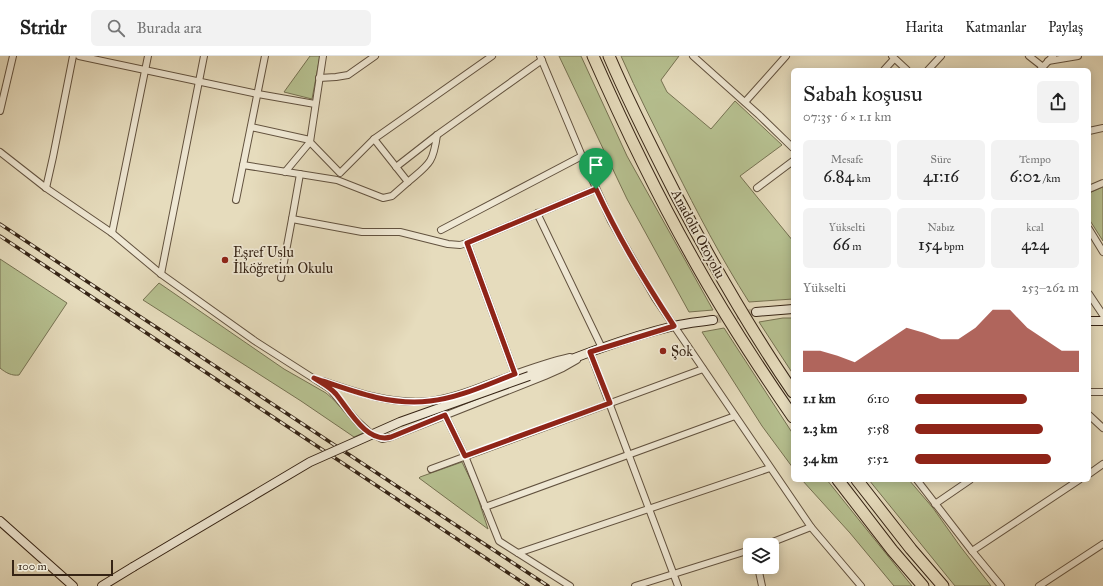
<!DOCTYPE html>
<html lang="tr">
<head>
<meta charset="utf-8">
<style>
	body { margin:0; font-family:"IM FELL Great Primer",serif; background:#f2f2f2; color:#222; height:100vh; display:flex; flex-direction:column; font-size:15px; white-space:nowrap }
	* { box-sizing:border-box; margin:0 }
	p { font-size:13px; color:#767676 }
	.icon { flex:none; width:22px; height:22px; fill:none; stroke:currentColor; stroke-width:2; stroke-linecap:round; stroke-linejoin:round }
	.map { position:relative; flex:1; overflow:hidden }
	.side { position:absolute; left:791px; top:12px; width:300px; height:414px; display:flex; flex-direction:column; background:#fff; border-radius:6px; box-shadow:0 2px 10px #0003 }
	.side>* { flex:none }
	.controls { position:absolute; left:743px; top:482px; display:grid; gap:8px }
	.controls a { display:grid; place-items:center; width:36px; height:36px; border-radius:6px; background:#fff; box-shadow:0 2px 10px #0003; font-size:20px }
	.scale { position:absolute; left:12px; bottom:10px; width:101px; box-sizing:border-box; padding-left:4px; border:2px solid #362415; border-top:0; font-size:11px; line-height:14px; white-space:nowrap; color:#362415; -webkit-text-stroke:3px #efe8d4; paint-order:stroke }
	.pin { position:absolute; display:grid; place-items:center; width:34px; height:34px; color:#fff; margin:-41px -17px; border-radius:50% 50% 50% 0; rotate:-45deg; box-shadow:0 0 4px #0007 }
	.pin .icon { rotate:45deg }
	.round { display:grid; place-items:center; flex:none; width:42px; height:42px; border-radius:6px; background:#f2f2f2 }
	.headline { display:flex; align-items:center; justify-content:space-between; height:68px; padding:0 12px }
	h1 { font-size:22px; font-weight:600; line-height:30px }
	.figures { display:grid; grid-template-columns:repeat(3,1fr); gap:6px; height:68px; padding:4px 12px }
	.figures div { display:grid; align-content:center; border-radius:6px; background:#f2f2f2; text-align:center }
	.figures b { font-size:17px; font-weight:600 }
	.figures small { font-size:11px; font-weight:400 }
	.figures p { font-size:11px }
	.chart { height:112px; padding:8px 12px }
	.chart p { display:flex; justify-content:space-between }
	.chart svg { width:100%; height:72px; margin-top:4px; fill:#8f2418; opacity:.7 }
	ul { padding:0 12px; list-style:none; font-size:13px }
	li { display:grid; grid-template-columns:64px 48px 1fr; align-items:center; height:30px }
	li i { height:10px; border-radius:5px; background:#8f2418 }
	header { display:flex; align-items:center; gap:24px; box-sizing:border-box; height:56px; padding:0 20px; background:#fff; border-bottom:1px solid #e0e0e0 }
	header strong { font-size:19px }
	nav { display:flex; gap:22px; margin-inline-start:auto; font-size:14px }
	.search { width:280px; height:36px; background:#f2f2f2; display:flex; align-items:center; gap:10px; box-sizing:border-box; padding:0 14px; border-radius:6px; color:#767676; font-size:15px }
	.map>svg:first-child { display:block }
	.green { fill:#b6c090; stroke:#767252 }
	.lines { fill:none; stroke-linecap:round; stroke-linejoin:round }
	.secondary-tunnel { stroke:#c3b79b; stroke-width:8; stroke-dasharray:8 4; stroke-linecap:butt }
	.street-casing { stroke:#62523f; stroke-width:8 }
	.secondary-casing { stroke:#362415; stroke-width:10 }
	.highway-casing { stroke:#362415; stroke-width:13 }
	.street { stroke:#efe8d4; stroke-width:6 }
	.secondary { stroke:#efe8d4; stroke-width:8 }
	.highway { stroke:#e6dcbd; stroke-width:11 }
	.rail-casing { stroke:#362415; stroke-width:3.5 }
	.rail { stroke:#efe8d4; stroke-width:2; stroke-dasharray:6; stroke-linecap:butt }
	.secondary-bridge-casing { stroke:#362415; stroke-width:10; stroke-linecap:butt }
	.secondary-bridge { stroke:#efe8d4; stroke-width:8 }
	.route-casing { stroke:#fff; stroke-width:8 }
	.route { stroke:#8f2418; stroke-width:5 }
	.poi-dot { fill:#8f2418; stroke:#efe8d4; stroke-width:1.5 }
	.labels { text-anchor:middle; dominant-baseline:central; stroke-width:3.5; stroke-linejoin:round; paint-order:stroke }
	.street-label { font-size:14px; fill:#362415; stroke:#efe8d4 }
	.poi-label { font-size:14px; fill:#362415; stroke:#efe8d4; text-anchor:start }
</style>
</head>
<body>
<header>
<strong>Stridr</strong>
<div class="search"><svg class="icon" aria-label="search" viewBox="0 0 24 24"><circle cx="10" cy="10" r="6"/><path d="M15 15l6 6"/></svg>Burada ara</div>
<nav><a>Harita</a><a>Katmanlar</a><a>Paylaş</a></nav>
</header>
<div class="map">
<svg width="1103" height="530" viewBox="0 0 1103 530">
	<rect width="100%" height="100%" fill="#e6dcbd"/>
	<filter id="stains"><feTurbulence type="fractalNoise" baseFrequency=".005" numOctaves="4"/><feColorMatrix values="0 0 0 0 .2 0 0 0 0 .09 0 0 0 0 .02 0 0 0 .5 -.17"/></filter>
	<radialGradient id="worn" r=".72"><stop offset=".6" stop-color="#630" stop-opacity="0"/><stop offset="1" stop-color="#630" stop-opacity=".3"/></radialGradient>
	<!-- green -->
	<g class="green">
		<polygon points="310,0 320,0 312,43 284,36"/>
		<polygon points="559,0 581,0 627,100 713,254 689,256 627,143"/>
		<path d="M621,0H679L661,24L667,36L711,73L735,45L782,89L740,120L793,185V243L749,246C721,202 697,156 674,110C656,73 637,37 621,0Z"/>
		<polygon points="1103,131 1103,185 1089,163 1089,137"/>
		<path d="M0,203L67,247L19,319C12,320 6,317 0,312Z"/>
		<path d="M159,227L284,313L326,337C340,348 350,365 363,377L354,381L301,345L143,244Z"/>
		<polygon points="783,262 793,262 793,318 759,266"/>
		<polygon points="724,272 793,378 793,412 762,370 702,276"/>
		<polygon points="462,406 475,433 488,473 419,422 420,421"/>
		<polygon points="802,424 827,424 912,530 894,530 850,477"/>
		<polygon points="869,424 909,424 933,452 960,490 991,530 955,530"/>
	</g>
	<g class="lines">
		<!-- secondary-tunnel -->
		<polyline class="secondary-tunnel" points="713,264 756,256"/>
		<defs>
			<g id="street">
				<polyline points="79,0 258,38 315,48"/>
				<polyline points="323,0 310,86 340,117 374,83 492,0"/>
				<polyline points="540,0 587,112 611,165 655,242 811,471 765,489"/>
				<polyline points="693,0 759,59 793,92"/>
				<polyline points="892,0 907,14"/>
				<polyline points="1029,0 1043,11"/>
				<polyline points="1048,5 1078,0"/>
				<polyline points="884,14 894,3"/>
				<polyline points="928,14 941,0"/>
				<polyline points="1040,14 1053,0"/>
				<polyline points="319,22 336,21 348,19 375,0"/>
				<polyline points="745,46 786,0"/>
				<polyline points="0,55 13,0"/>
				<polyline points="251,71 310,84"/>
				<polyline points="1089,75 1103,72"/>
				<path d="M374,83L408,126C429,108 433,108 437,79"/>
				<polyline points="0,96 46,132 112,177 161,218 255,285 330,333 357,365 369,376 382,383 391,381 545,320 563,312 577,304"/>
				<polyline points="243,109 337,124 383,142 392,140 408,126"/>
				<polyline points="396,111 437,79 542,4"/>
				<polyline points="285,116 310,86"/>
				<polyline points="46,132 53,101 73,0"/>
				<polyline points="757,132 793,105"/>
				<polyline points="1089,133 1103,127"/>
				<polyline points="236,144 265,0"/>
				<polyline points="537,157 602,292"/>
				<polyline points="292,163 362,176 400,176 448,188 460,189 467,187"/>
				<polyline points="1089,173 1103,196"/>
				<polyline points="441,174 582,100"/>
				<polyline points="112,177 148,0"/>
				<polyline points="161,218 204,0"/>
				<polyline points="281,222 292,163 300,118"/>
				<polyline points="1089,238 1103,259"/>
				<polyline points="590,296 678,530"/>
				<polyline points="515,318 467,187 596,133"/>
				<path d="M323,325C358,337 393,349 430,345C447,343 464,337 480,331C509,320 539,308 570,301"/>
				<polyline points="1089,336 1103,336"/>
				<polyline points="445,359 465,400 499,485 570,530"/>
				<polyline points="1089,359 1103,372"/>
				<polyline points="431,413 703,313"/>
				<polyline points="1089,418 1103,408"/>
				<polyline points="917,424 972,495 1001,530"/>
				<polyline points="935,448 970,424"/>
				<polyline points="485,451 735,360"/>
				<polyline points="811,471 861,530"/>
				<polyline points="972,495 1079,424"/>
				<polyline points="518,497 770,412"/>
				<polyline points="758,511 762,530"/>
				<polyline points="635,530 750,494"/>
				<polyline points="1039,530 1103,488"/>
			</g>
			<g id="secondary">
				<polyline points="756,256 793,253"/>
				<polyline points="1089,265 1103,265"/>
				<path d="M529,320C576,301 624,282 674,270C687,267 700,266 713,264"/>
				<polyline points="0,465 73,530"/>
				<polyline points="102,530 133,511"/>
			</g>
			<g id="highway">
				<path d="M593,0C623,68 655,135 691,199C722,255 757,309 793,361"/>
				<path d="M609,0C629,47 652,92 675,137C711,205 749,272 793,336"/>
				<polyline points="838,424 892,494 923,530"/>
				<polyline points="857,424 911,493 943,530"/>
			</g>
		</defs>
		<!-- street casing -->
		<use href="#street" class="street-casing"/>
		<!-- secondary casing -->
		<use href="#secondary" class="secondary-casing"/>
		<!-- highway casing -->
		<use href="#highway" class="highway-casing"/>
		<!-- street -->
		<use href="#street" class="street"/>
		<!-- secondary -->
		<use href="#secondary" class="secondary"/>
		<!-- highway -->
		<use href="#highway" class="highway"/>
		<defs>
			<g id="rail">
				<polyline points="0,168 548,530"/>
				<polyline points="0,180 528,530"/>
			</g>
		</defs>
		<!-- rail casing -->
		<use href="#rail" class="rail-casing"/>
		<!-- rail -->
		<use href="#rail" class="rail"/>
		<defs>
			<polyline id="secondary-bridge" points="133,511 310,406 400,366 490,334 529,320"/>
		</defs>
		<!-- secondary-bridge casing -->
		<use href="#secondary-bridge" class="secondary-bridge-casing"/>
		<!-- secondary-bridge -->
		<use href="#secondary-bridge" class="secondary-bridge"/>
	</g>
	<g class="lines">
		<defs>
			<path id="route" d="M596,133C618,181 645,226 674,270L590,296L610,347L465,400L445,359L391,381C367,388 349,354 336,338C330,331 322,327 314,322C352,335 390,350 430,345C459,342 488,328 515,318L467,187Z"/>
		</defs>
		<!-- route casing -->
		<use href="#route" class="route-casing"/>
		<!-- route -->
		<use href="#route" class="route"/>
	</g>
	<!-- markers -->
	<g class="poi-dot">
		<circle cx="225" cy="204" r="4"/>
		<circle cx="663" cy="295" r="4"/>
	</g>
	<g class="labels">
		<!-- street labels -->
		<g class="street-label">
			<text transform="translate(698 178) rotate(62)">Anadolu Otoyolu</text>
		</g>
		<!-- poi labels -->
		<g class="poi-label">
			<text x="233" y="196">Eşref Uslu<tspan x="233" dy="16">İlköğretim Okulu</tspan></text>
			<text x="671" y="295">Şok</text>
		</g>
	</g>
	<rect width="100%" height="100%" filter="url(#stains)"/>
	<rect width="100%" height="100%" fill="url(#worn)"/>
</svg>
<div class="controls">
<a><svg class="icon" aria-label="layers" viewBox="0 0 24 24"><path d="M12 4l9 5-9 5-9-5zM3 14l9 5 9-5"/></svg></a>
</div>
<div class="scale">100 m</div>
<div class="pin" style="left:596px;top:133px;background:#1e9e55"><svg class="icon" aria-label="arrive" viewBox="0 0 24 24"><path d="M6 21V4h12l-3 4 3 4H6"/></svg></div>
<section class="side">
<div class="headline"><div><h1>Sabah koşusu</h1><p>07:35 · 6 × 1.1 km</p></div><a class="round"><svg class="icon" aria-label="share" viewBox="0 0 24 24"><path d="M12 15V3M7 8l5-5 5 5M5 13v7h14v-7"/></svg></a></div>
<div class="figures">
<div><p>Mesafe</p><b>6.84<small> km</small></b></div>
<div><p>Süre</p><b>41:16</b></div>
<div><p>Tempo</p><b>6:02<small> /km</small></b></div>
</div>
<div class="figures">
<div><p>Yükselti</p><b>66<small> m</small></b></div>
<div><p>Nabız</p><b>154<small> bpm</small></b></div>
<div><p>kcal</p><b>424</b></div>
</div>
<div class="chart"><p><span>Yükselti</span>253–262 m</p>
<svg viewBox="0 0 160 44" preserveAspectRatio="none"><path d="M0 44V31L10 31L20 34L30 38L40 31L50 24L60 17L70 20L80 24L90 24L100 17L110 6L120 6L130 17L140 24L150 31L160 31V44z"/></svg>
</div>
<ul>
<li><b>1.1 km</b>6:10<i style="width:68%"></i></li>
<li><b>2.3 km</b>5:58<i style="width:78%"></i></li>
<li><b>3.4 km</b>5:52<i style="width:83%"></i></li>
</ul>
</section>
</div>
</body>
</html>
